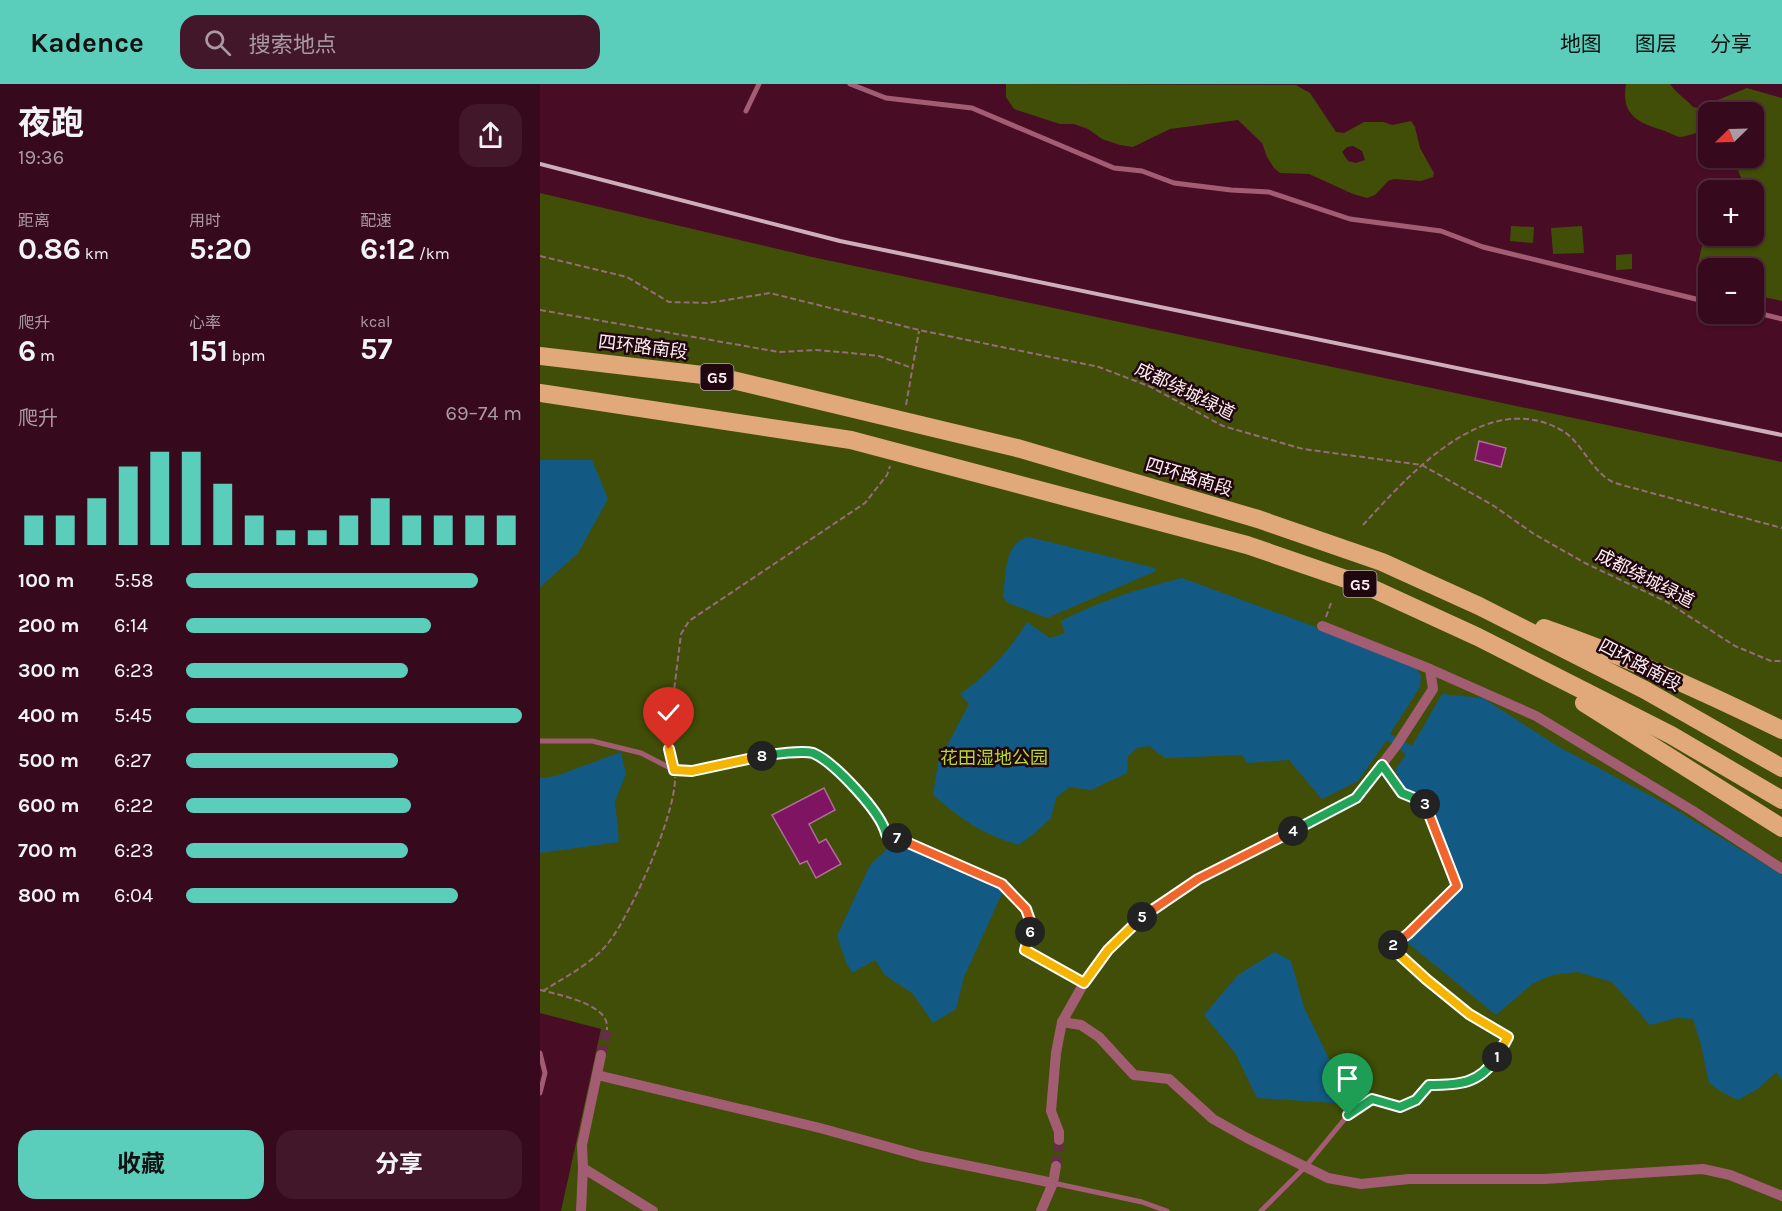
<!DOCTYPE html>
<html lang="zh">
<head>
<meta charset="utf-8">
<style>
	body { margin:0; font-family:Karla,"Noto Sans SC",sans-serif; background:#421729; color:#f1f3f6; height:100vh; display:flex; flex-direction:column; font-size:22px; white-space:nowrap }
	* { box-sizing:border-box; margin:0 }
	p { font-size:20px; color:#aa9aa3 }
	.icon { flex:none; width:33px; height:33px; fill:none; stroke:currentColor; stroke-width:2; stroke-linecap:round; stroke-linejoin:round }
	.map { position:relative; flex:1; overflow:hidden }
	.side { display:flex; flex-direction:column; background:#37091c; width:540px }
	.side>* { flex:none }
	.needle { width:39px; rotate:247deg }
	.fabs { position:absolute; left:1158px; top:18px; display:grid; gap:12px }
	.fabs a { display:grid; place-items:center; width:66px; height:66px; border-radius:12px; background:#37091c; box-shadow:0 2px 4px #0004,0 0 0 2px #512a3b; font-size:30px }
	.pin { position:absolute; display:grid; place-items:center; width:51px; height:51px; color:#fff; margin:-62px -26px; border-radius:50% 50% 50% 0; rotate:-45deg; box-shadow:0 0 6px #0007 }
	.pin .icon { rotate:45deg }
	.km { position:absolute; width:30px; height:30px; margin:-15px; border-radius:50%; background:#222; color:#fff; font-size:16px; line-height:30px; text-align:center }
	.round { display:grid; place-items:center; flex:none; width:63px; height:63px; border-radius:18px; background:#421729 }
	.overview { display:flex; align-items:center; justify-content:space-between; height:102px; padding:0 18px }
	h1 { font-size:33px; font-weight:700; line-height:45px }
	.stats { display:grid; grid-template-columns:repeat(3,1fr); gap:9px; height:102px; padding:6px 18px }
	.stats div { display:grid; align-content:center }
	.stats b { font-size:30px; font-weight:700 }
	.stats small { font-size:16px; font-weight:400 }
	.stats p { font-size:16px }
	.chart { height:168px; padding:12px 18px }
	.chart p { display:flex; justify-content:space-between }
	.chart svg { width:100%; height:108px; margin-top:6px; stroke:#5bcebb; stroke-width:6 }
	.button { display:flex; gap:12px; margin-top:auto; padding:12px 18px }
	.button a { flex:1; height:69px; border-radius:18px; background:#5bcebb; color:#111; font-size:24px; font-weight:700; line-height:69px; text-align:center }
	.button a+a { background:#421729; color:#f1f3f6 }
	ul { padding:0 18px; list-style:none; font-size:20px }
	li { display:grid; grid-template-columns:96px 72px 1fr; align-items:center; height:45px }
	li i { height:15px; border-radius:8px; background:#5bcebb }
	header { display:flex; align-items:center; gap:36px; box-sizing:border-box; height:84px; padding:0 30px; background:#5bcebb; color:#111 }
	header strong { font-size:28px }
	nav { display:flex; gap:33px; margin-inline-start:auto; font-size:21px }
	.search { width:420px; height:54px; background:#421729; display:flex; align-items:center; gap:15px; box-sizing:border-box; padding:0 21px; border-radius:18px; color:#aa9aa3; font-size:22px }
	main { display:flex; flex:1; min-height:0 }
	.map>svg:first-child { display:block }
	.green { fill:#404e08; fill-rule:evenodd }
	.water { fill:#125a84 }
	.building { fill:#7f1463; stroke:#ac6f96; stroke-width:1.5 }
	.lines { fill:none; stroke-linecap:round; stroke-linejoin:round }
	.street-tunnel { stroke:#642e44; stroke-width:10; stroke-dasharray:10 5; stroke-linecap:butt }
	.path { stroke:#966b7b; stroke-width:2; stroke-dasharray:6 3; stroke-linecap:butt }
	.lane { stroke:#a25d72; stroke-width:5 }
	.street { stroke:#a25d72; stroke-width:10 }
	.highway { stroke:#e1a97a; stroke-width:18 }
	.rail { stroke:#ccafb9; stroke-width:4 }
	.split-1-casing { stroke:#fff; stroke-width:12 }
	.split-2-casing { stroke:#fff; stroke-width:12 }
	.split-3-casing { stroke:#fff; stroke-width:12 }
	.split-4-casing { stroke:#fff; stroke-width:12 }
	.split-5-casing { stroke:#fff; stroke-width:12 }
	.split-6-casing { stroke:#fff; stroke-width:12 }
	.split-7-casing { stroke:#fff; stroke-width:12 }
	.split-8-casing { stroke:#fff; stroke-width:12 }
	.split-9-casing { stroke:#fff; stroke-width:12 }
	.split-1 { stroke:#22a559; stroke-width:8 }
	.split-2 { stroke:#f5b400; stroke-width:8 }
	.split-3 { stroke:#f0652b; stroke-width:8 }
	.split-4 { stroke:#22a559; stroke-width:8 }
	.split-5 { stroke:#f0652b; stroke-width:8 }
	.split-6 { stroke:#f5b400; stroke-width:8 }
	.split-7 { stroke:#f0652b; stroke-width:8 }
	.split-8 { stroke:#22a559; stroke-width:8 }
	.split-9 { stroke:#f5b400; stroke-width:8 }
	.labels { text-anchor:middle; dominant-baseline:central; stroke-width:5; stroke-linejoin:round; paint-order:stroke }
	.shield { fill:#20070f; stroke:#bba8ad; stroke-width:1.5 }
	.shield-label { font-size:16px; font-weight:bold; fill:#feedf1 }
	.street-label { font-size:18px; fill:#feedf1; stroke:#20070f }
	.park-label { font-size:18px; fill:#b7da28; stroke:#20070f }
</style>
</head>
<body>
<header>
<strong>Kadence</strong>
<div class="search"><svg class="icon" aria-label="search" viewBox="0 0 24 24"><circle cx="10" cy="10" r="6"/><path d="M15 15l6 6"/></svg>搜索地点</div>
<nav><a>地图</a><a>图层</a><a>分享</a></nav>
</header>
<main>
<section class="side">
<div class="overview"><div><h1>夜跑</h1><p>19:36</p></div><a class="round"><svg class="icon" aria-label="share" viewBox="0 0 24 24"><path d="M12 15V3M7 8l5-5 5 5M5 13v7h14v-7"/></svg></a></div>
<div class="stats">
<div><p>距离</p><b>0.86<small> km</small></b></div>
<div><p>用时</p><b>5:20</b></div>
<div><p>配速</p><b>6:12<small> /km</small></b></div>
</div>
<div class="stats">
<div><p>爬升</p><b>6<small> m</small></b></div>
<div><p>心率</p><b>151<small> bpm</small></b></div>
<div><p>kcal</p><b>57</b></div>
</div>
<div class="chart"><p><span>爬升</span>69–74 m</p>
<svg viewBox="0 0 160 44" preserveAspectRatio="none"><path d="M5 44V32M15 44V32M25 44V25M35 44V12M45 44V6M55 44V6M65 44V19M75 44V32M85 44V38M95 44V38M105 44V32M115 44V25M125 44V32M135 44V32M145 44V32M155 44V32"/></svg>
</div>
<ul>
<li><b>100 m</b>5:58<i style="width:87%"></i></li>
<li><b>200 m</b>6:14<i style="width:73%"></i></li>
<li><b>300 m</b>6:23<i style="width:66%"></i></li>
<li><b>400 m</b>5:45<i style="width:100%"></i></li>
<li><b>500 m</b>6:27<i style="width:63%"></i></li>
<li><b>600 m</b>6:22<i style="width:67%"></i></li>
<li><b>700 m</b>6:23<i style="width:66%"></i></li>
<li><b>800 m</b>6:04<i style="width:81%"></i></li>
</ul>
<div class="button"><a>收藏</a><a>分享</a></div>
</section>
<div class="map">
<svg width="1242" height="1127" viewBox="0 0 1242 1127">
	<rect width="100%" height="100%" fill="#490c25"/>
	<!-- green -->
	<g class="green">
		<path d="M466,0L756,1L770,9L796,48L804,49L824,38H843L852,41L871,37L875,43L880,64L894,89L893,93L881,97L854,95L848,97L835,111L827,114L813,110L769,90L740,89L734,84L727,73L722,59L698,36L630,45L593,63L580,61L562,55L548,45L534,40H520L474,25L466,13ZM813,62L822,67L825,76L816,79L808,77L802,68L807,63Z"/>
		<path d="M1086,0H1130C1137,10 1145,14 1153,23L1158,24L1207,4L1242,14V217L1214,211V184H1168V201L1157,194C1156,185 1163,154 1168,147V152H1214V144L1221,136C1218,124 1214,120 1214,106H1206L1193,74H1214V28H1168V46C1160,47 1146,53 1140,53C1135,52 1128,48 1122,46C1096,38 1081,30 1086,0Z"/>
		<polygon points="0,109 272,173 1242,378 1242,1127 21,1127 61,945 0,929"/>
		<polygon points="971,142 994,143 993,159 970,157"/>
		<polygon points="1042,142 1044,169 1013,170 1011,144"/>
		<polygon points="1092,170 1092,185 1076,186 1076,171"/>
	</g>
	<!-- water -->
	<g class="water">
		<polygon points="0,376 52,376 68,415 38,469 0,503"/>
		<path d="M489,453L615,484L616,487L507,534L468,519L463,513C466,491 464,457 489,453Z"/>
		<path d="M642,494L874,579L881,592L880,603L850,650L872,662L902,610L943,614L1019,663L1128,721L1242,791V996L1236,988L1219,1004L1198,1016L1182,1008L1169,999L1161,961L1153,935L1137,934L1110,941L1072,898L1037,888L1012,891L992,900L956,931L858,851L917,796L887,712L869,711L855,686L866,670L847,656L818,697L782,715L749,676L707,679L702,671L625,674L609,662L597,664L588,672L587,689L551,706L529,703L516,714L511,734L496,748L479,761C440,749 424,737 393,711L398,679L429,620L420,610C448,590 469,567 487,538L510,554L525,549L521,537C560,517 600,504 642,494Z"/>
		<polygon points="81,668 86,690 75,717 79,758 0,769 0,694 16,692"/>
		<polygon points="356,756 464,805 424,893 416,925 393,939 373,910 345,891 335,876 312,889 306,878 297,852 330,781"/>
		<polygon points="735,868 751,877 764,923 790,977 815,993 830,1005 824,1021 717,1014 695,969 664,931 698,891"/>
	</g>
	<!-- building -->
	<g class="building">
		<polygon points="939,357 966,364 961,383 935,376"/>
		<polygon points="284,704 295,726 269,740 279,759 286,755 301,780 276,794 267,777 260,780 232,731"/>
	</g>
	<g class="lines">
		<!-- street-tunnel -->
		<g class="street-tunnel">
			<polyline points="61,971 67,946"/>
			<polyline points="516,1082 519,1056"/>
		</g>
		<!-- path -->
		<g class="path">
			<polyline points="0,172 87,193 129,218 168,219 230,209 379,246 559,283 611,303 683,342 763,365 882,381 954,422 994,450 1045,479 1127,518 1195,562 1231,577 1242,577"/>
			<polyline points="0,226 239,268 276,266 311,269 339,272 372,284"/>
			<polyline points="366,321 379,247"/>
			<path d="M823,441C869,391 946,302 1023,347C1042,359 1051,386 1071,397C1077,400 1086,402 1093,404L1242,444"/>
			<polyline points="786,533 791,519"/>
			<polyline points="131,676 129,665 131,631 141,550 149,537 325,419 347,391 350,382"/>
			<polyline points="354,753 462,799 486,825 492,842 485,866 535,894"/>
			<path d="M0,906C17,910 60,919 66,937C67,938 67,945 67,946"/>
			<path d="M3,907C25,893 53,879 69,858C92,828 136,730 135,693"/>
		</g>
		<!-- lane -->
		<g class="lane">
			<polyline points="310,0 346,14 432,24 574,84 602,87 634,99 691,106 729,108 810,135 901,147 943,163 1168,218"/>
			<polyline points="206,27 219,0"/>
			<polyline points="1214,228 1242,235"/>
			<polyline points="0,657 52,657 101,669 134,686 152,687 225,672 270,668 300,687 344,739 346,750"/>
			<polyline points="0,969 5,989 0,1009"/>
			<polyline points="513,1099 602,1118 627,1127"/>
			<path d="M721,1127L766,1082L808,1031L832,1015L860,1023L876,1016L889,1001C937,1001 945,994 968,953L929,930L886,895L851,863L868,850L917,802L884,718L862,709L842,681"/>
		</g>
		<!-- street -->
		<g class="street">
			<polyline points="890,585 996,632 1153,727 1242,785"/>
			<polyline points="522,938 541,941 559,953 594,991 629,995 673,1035 707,1054 788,1094 821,1100 869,1095 1004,1095 1163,1085 1190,1091 1242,1112"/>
			<polyline points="61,971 42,1061 43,1084 113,1127"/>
			<polyline points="57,991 280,1044 381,1072 513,1099 516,1082"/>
			<polyline points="519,1056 519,1048 511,1027 516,969 522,938 544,899 568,866 605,829 658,795 816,714 856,662 893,605 890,585 782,542"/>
			<polyline points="41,1127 43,1084"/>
			<polyline points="501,1127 513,1099"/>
		</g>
		<!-- highway -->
		<g class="highway">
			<polyline points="0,272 180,293 477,364 718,435 842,478 939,522 1105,606 1242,684"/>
			<polyline points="0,309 311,356 707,461 829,503 938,553 1131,651 1242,716"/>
			<path d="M1004,544C1085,572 1165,608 1242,646"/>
			<polyline points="1044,619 1242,744"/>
		</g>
		<!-- rail -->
		<polyline class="rail" points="0,80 300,157 1242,351"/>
	</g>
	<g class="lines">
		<defs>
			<path id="split-1" d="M808,1031L832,1015L860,1023L876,1016L889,1001C920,1001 939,1000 957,973"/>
			<polyline id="split-2" points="853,861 851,863 886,895 929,930 968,953 957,973"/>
			<polyline id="split-3" points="853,861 868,850 917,802 885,720"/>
			<polyline id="split-4" points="753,747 816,714 842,681 862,709 884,718 885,720"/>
			<polyline id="split-5" points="602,833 658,795 753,747"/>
			<polyline id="split-6" points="490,848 485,866 544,899 568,866 602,833"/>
			<polyline id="split-7" points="357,754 462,800 486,825 492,842 490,848"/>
			<path id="split-8" d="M222,672C233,670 263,666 273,669C294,678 341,728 346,750L357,754"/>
			<polyline id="split-9" points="129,665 134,686 152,687 222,672"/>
		</defs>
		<!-- split-1 casing -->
		<use href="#split-1" class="split-1-casing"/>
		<!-- split-2 casing -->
		<use href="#split-2" class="split-2-casing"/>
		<!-- split-3 casing -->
		<use href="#split-3" class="split-3-casing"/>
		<!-- split-4 casing -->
		<use href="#split-4" class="split-4-casing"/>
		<!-- split-5 casing -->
		<use href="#split-5" class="split-5-casing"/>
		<!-- split-6 casing -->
		<use href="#split-6" class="split-6-casing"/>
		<!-- split-7 casing -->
		<use href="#split-7" class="split-7-casing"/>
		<!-- split-8 casing -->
		<use href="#split-8" class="split-8-casing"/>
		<!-- split-9 casing -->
		<use href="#split-9" class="split-9-casing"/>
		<!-- split-1 -->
		<use href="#split-1" class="split-1"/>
		<!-- split-2 -->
		<use href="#split-2" class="split-2"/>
		<!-- split-3 -->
		<use href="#split-3" class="split-3"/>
		<!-- split-4 -->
		<use href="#split-4" class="split-4"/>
		<!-- split-5 -->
		<use href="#split-5" class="split-5"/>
		<!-- split-6 -->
		<use href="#split-6" class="split-6"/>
		<!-- split-7 -->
		<use href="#split-7" class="split-7"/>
		<!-- split-8 -->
		<use href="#split-8" class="split-8"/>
		<!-- split-9 -->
		<use href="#split-9" class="split-9"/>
	</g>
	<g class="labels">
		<!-- shield labels -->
		<g class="shield">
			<rect x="160.5" y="280" width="33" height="26" rx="4.5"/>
			<rect x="803.5" y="487" width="33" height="26" rx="4.5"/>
		</g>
		<g class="shield-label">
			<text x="177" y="293">G5</text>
			<text x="820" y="500">G5</text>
		</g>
		<!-- street labels -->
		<g class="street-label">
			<text transform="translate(103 263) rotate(7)">四环路南段</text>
			<text transform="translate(645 307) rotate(26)">成都绕城绿道</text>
			<text transform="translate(649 393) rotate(17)">四环路南段</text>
			<text transform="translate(1105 494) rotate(27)">成都绕城绿道</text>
			<text transform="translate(1100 581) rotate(28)">四环路南段</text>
		</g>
		<!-- park labels -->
		<g class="park-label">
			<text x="454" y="674">花田湿地公园</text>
		</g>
	</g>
</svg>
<div class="fabs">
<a><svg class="needle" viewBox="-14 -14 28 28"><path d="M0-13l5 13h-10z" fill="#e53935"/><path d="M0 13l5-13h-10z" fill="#aa9aa3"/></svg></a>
<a>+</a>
<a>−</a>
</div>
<div class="pin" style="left:808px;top:1031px;background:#1e9e55"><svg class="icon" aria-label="arrive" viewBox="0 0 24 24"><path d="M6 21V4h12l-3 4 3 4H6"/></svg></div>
<div class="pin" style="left:129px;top:665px;background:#d93025"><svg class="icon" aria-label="check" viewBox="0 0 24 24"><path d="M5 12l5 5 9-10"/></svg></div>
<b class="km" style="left:957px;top:973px">1</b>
<b class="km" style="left:853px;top:861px">2</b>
<b class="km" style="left:885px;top:720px">3</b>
<b class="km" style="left:753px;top:747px">4</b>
<b class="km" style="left:602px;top:833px">5</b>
<b class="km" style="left:490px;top:848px">6</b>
<b class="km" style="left:357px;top:754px">7</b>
<b class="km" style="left:222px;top:672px">8</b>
</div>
</main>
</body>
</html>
